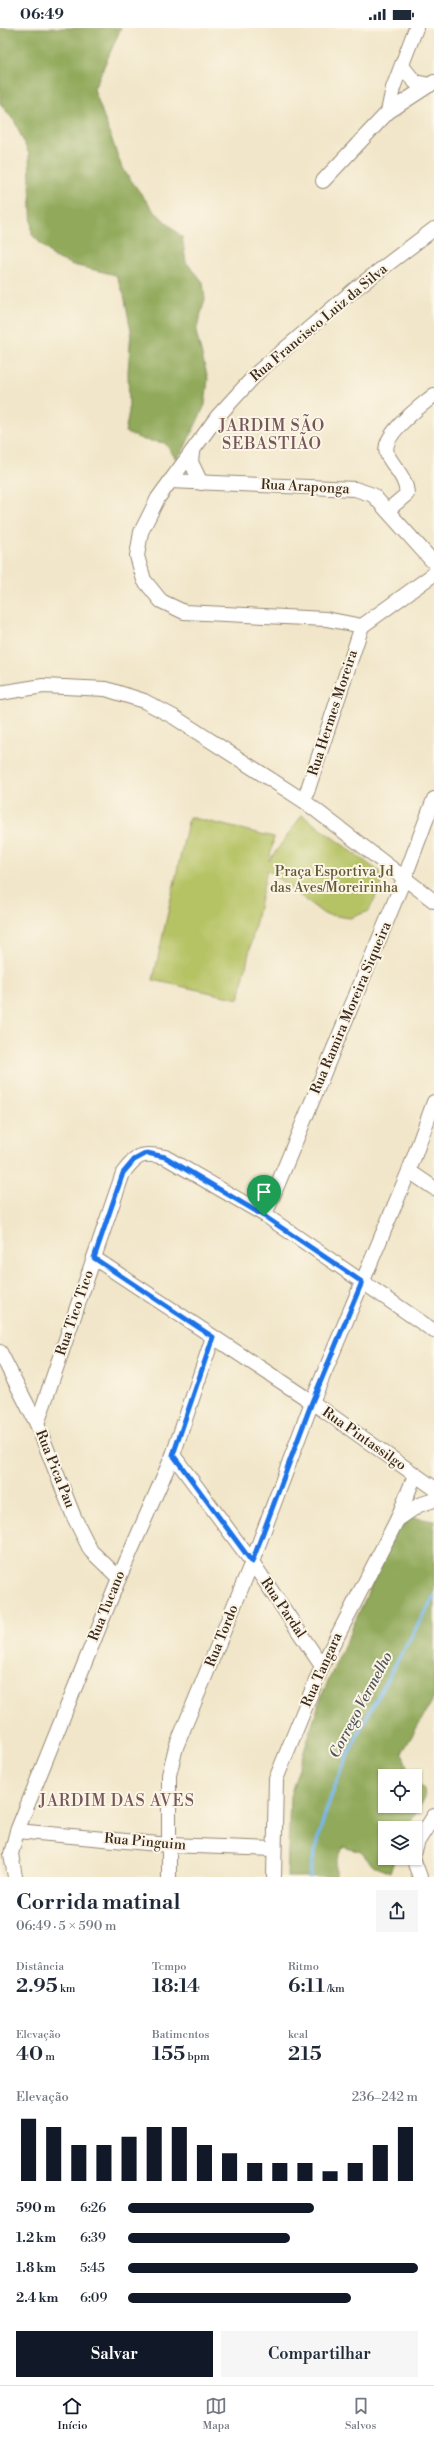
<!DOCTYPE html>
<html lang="pt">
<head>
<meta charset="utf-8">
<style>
	body { margin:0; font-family:"Libre Bodoni",serif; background:#f6f6f7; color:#1f2937; height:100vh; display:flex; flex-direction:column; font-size:15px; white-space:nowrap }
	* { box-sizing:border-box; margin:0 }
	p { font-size:13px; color:#747a83 }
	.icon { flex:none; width:22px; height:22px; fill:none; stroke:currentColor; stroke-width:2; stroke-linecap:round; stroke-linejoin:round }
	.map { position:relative; height:1849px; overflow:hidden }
	.panel { display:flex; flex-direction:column; background:#fff; flex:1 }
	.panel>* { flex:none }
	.controls { position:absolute; left:378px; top:1741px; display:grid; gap:8px }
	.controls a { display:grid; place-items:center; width:44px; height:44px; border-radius:0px; background:#fff; box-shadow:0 1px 3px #0004; font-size:20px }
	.pin { position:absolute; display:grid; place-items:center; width:34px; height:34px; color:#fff; margin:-41px -17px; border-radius:50% 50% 50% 0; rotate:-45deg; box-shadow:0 0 4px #0007 }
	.pin .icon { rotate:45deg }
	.round { display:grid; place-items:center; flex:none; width:42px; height:42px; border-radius:0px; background:#f6f6f7 }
	.summary { display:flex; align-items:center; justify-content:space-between; height:68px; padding:0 16px }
	h1 { font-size:22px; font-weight:600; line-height:30px }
	.stats { display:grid; grid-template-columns:repeat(3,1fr); gap:6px; height:68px; padding:4px 16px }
	.stats div { display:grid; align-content:center }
	.stats b { font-size:20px; font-weight:600 }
	.stats small { font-size:11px; font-weight:400 }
	.stats p { font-size:11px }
	.chart { height:112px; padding:8px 16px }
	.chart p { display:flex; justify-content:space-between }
	.chart svg { width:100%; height:72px; margin-top:4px; stroke:#111827; stroke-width:6 }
	.action { display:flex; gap:8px; margin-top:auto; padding:8px 16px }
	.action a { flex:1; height:46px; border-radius:0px; background:#111827; color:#fff; font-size:16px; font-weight:600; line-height:46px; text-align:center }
	.action a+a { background:#f6f6f7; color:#1f2937 }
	ul { padding:0 16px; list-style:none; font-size:13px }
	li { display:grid; grid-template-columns:64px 48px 1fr; align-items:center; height:30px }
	li i { height:10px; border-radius:5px; background:#111827 }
	.status { display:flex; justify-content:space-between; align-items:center; height:28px; padding:0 20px; background:#fff; direction:ltr }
	.status svg { height:11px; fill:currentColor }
	.tab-bar { display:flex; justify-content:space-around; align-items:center; height:56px; border-top:1px solid #e0e1e3; background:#fff; font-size:11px; color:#747a83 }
	.tab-bar a { display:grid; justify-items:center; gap:2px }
	.tab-bar .selected { color:#111827 }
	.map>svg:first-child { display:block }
	.green { fill:#b6c365; stroke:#787642 }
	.forest { fill:#90a95a; stroke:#666a3c }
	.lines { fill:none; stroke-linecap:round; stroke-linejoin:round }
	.stream { stroke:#77b7eb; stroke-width:3.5 }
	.street-casing { stroke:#968874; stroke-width:16 }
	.street { stroke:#fff; stroke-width:14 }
	.route-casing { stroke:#fff; stroke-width:8 }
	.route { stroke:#1a73e8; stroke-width:5 }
	.labels { text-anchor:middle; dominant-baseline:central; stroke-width:4; stroke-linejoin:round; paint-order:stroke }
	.street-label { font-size:14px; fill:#3b2a1e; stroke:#fcf5e5 }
	.park-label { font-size:14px; fill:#605833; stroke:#fcf5e5 }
	.water-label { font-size:15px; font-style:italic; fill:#4d545c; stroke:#fcf5e5 }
	.quarter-label { font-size:16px; letter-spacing:1px; fill:#74565b; stroke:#fcf5e5 }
</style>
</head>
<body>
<div class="status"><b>06:49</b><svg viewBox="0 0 49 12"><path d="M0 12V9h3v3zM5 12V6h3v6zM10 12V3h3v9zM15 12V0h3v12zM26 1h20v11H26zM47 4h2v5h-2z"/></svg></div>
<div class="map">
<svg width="434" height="1849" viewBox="0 0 434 1849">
	<rect width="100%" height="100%" fill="#fcf5e5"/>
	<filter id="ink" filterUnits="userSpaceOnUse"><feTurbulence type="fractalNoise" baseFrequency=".025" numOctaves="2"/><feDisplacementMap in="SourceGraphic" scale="8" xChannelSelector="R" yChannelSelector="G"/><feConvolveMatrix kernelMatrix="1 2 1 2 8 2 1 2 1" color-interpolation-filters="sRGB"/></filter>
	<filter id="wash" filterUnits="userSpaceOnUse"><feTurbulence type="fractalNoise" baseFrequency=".012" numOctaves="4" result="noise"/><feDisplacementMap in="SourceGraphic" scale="16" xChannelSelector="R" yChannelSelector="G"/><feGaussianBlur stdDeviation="0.9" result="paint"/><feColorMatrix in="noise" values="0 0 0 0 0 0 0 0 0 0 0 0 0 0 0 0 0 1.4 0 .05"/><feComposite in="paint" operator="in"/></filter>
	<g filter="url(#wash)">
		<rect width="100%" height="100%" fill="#f1e6c9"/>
		<!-- green -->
		<polygon class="green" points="302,787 385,848 369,883 350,890 324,886 267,842 239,971 153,952 189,789 274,809 269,833"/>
		<!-- forest -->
		<g class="forest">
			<polygon points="0,0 121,0 94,61 122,140 153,182 182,209 186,234 203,254 205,271 196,304 208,351 205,377 184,421 176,431 165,415 144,412 125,404 129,383 128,344 131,303 124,267 116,247 73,237 54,229 32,207 29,126 15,94 0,75"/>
			<polygon points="411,1489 434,1493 434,1670 402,1725 409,1744 413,1748 385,1748 385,1778 415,1778 415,1751 424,1761 425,1770 407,1800 385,1800 385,1830 395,1830 390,1845 373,1838 361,1824 343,1819 336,1836 336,1849 287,1849 290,1768 321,1669 394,1507"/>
		</g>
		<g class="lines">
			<!-- stream -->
			<path class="stream" d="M310,1849C326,1745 384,1659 434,1568"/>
		</g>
	</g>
	<g filter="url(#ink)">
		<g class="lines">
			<defs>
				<g id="street">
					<polyline points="416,0 393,60 388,84 434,54"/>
					<polyline points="402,38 415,54 430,57"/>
					<polyline points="323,153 388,84"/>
					<polyline points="192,424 191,434 201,455"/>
					<polyline points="170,453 355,461 373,467 434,535"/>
					<path d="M388,482L407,466C406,450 396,442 388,428C377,409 421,378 434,367"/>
					<polyline points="362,598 326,591 184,584 161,573 144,552 137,528 141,504 158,470 217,389 259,343 355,261 434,201"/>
					<polyline points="362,598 434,546"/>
					<polyline points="0,665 43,658 106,661 144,673 174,689 304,773 434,873"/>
					<polyline points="304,773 362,598"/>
					<polyline points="409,1143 434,1160"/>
					<polyline points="265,1187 404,851 434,771"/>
					<polyline points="94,1230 312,1374 434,1460"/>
					<polyline points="0,1324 37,1396 74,1489 91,1523 119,1550"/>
					<path d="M37,1396L123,1145C137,1126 142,1124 165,1129L265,1187L434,1303"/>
					<polyline points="173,1427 252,1534 322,1638"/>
					<polyline points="397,1492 419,1477 434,1472"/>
					<polyline points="17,1803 169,1817 273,1821"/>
					<polyline points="415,1823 418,1813 434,1788"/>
					<polyline points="413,1830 420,1849"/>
					<polyline points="15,1849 11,1826 17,1803 119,1550 173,1427 213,1309"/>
					<polyline points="169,1849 169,1747 176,1719 252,1534 312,1374 409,1143 434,1074"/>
					<polyline points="274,1849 276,1751 322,1638 397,1492 415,1447"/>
				</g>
			</defs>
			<!-- street casing -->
			<use href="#street" class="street-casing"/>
			<!-- street -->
			<use href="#street" class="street"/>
		</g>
	</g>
	<g class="lines" filter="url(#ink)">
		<defs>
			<polygon id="route" points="147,1125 165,1129 264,1188 362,1254 312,1374 252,1534 173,1427 213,1309 94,1230 123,1145 134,1132"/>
		</defs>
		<!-- route casing -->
		<use href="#route" class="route-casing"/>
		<!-- route -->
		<use href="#route" class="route"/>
	</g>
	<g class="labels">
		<!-- street labels -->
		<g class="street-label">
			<text transform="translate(319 295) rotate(-40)">Rua Francisco Luiz da Silva</text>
			<text transform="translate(305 459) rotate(3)">Rua Araponga</text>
			<text transform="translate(333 685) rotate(-72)">Rua Hermes Moreira</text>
			<text transform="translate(351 980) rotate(-67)">Rua Ramira Moreira Siqueira</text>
			<text transform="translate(75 1285) rotate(-71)">Rua Tico Tico</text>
			<text transform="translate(364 1411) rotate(35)">Rua Pintassilgo</text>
			<text transform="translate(55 1441) rotate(68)">Rua Pica Pau</text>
			<text transform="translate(107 1578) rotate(-68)">Rua Tucano</text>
			<text transform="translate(283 1580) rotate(56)">Rua Pardal</text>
			<text transform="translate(222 1608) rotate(-68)">Rua Tordo</text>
			<text transform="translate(322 1642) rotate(-66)">Rua Tangara</text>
			<text transform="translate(145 1814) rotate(5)">Rua Pinguim</text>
		</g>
		<!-- park labels -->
		<g class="park-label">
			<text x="334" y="844">Praça Esportiva Jd<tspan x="334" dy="16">das Aves/Moreirinha</tspan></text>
		</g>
		<!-- water labels -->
		<g class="water-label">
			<text transform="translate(361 1677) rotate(-62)">Corrego Vermelho</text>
		</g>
		<!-- quarter labels -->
		<g class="quarter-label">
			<text x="272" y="398">JARDIM SÃO<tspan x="272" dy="18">SEBASTIÃO</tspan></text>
			<text x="117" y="1773">JARDIM DAS AVES</text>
		</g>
	</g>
</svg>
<div class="controls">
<a><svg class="icon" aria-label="locate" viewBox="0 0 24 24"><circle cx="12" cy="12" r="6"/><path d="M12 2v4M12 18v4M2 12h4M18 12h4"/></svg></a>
<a><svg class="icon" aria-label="layers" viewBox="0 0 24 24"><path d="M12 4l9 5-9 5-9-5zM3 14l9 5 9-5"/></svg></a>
</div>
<div class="pin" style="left:264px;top:1188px;background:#1e9e55"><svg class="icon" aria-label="arrive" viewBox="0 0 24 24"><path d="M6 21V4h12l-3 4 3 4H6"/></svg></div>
</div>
<section class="panel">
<div class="summary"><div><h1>Corrida matinal</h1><p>06:49 · 5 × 590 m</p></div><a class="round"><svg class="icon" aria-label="share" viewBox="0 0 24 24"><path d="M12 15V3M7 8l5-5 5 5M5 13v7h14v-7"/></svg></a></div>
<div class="stats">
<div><p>Distância</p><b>2.95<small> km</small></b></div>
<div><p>Tempo</p><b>18:14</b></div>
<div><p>Ritmo</p><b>6:11<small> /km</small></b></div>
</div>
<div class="stats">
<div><p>Elevação</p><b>40<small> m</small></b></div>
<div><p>Batimentos</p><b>155<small> bpm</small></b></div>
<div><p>kcal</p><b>215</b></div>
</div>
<div class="chart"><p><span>Elevação</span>236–242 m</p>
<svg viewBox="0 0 160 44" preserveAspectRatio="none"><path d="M5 44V6M15 44V11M25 44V22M35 44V22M45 44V17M55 44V11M65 44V11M75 44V22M85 44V27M95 44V33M105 44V33M115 44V33M125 44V38M135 44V33M145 44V22M155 44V11"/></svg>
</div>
<ul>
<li><b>590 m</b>6:26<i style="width:64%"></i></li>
<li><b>1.2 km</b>6:39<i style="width:56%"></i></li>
<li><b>1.8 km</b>5:45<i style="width:100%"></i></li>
<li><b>2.4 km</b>6:09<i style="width:77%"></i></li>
</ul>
<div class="action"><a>Salvar</a><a>Compartilhar</a></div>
</section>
<nav class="tab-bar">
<a class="selected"><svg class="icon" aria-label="home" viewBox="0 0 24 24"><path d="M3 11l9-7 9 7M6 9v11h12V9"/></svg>Início</a>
<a><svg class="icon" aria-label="map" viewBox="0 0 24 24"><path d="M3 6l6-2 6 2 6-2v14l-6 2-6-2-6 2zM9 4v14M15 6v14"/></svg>Mapa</a>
<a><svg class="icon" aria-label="saved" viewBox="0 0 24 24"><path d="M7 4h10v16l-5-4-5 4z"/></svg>Salvos</a>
</nav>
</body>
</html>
